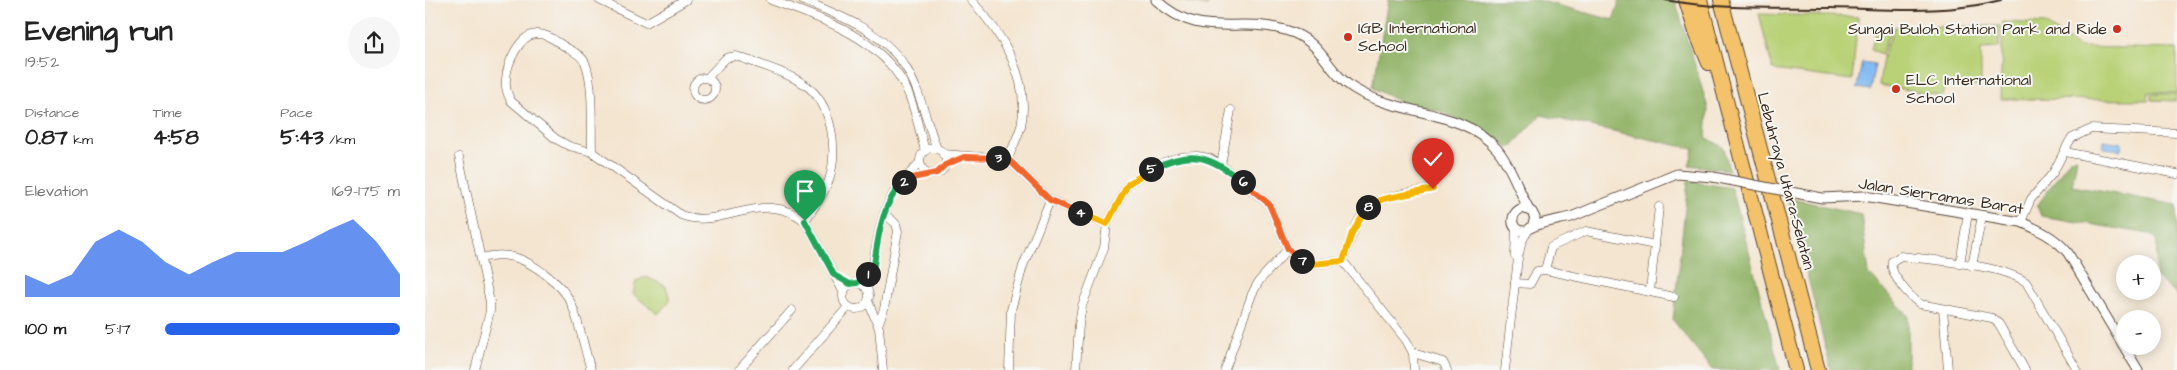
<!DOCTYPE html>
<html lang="en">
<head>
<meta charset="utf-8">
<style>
	body { margin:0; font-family:"Architects Daughter",sans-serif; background:#f6f6f6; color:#222; height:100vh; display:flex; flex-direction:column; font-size:19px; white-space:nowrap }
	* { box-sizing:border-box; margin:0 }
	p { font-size:16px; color:#767676 }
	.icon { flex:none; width:28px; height:28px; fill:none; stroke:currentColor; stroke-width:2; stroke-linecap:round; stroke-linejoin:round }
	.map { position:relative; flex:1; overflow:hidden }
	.details { display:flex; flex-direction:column; background:#fff; width:425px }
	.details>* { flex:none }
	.tools { position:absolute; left:1691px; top:255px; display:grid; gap:10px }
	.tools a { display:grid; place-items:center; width:45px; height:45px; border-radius:50%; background:#fff; box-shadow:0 2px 12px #0003; font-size:25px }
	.pin { position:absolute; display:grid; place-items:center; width:42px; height:42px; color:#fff; margin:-51px -21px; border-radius:50% 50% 50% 0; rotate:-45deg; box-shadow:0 0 5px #0007 }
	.pin .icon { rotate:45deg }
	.km { position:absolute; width:25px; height:25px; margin:-12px; border-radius:50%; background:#222; color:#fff; font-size:14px; line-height:25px; text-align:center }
	.round { display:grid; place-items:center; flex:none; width:52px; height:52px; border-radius:26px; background:#f6f6f6 }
	.head { display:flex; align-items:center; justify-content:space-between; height:85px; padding:0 25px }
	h1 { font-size:28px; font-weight:800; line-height:38px }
	.figures { display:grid; grid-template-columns:repeat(3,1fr); gap:8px; height:85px; padding:5px 25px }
	.figures div { display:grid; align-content:center }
	.figures b { font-size:21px; font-weight:800 }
	.figures small { font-size:14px; font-weight:400 }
	.figures p { font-size:14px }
	.chart { height:140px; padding:10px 25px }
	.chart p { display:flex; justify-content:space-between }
	.chart svg { width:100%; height:90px; margin-top:5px; fill:#2563eb; opacity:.7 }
	ul { padding:0 25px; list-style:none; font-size:16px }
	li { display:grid; grid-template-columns:80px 60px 1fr; align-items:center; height:38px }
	li i { height:12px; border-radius:6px; background:#2563eb }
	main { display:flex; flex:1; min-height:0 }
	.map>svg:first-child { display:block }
	.green { fill:#b9d278; stroke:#7a7e4b }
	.forest { fill:#92b468; stroke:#666f43 }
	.water { fill:#81baf2; stroke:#5e7288 }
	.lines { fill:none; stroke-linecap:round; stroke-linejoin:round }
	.minor-casing { stroke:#574639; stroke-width:9 }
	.tertiary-casing { stroke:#574639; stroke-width:11 }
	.motorway-casing { stroke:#574639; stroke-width:16 }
	.minor { stroke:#fff; stroke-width:8 }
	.tertiary { stroke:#fff; stroke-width:9 }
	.motorway { stroke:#f3c26a; stroke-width:14 }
	.rail { stroke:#3b2a1e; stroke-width:2 }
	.tertiary-bridge-casing { stroke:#574639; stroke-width:11; stroke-linecap:butt }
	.tertiary-bridge { stroke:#fff; stroke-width:9 }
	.split-1-casing { stroke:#fff; stroke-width:10 }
	.split-2-casing { stroke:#fff; stroke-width:10 }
	.split-3-casing { stroke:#fff; stroke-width:10 }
	.split-4-casing { stroke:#fff; stroke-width:10 }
	.split-5-casing { stroke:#fff; stroke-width:10 }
	.split-6-casing { stroke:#fff; stroke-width:10 }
	.split-7-casing { stroke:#fff; stroke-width:10 }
	.split-8-casing { stroke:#fff; stroke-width:10 }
	.split-9-casing { stroke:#fff; stroke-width:10 }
	.split-1 { stroke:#22a559; stroke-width:6 }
	.split-2 { stroke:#22a559; stroke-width:6 }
	.split-3 { stroke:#f0652b; stroke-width:6 }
	.split-4 { stroke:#f0652b; stroke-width:6 }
	.split-5 { stroke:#f5b400; stroke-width:6 }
	.split-6 { stroke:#22a559; stroke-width:6 }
	.split-7 { stroke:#f0652b; stroke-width:6 }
	.split-8 { stroke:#f5b400; stroke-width:6 }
	.split-9 { stroke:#f5b400; stroke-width:6 }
	.poi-dot { fill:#c8321e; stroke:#f6f6f2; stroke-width:2 }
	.labels { text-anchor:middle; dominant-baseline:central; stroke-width:4; stroke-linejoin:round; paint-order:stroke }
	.poi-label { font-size:16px; fill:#3b2a1e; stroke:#f6f6f2; text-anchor:start }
	.street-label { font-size:16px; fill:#3b2a1e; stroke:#f6f6f2 }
</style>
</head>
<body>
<main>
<section class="details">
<div class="head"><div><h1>Evening run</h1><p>19:52</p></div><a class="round"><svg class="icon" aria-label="share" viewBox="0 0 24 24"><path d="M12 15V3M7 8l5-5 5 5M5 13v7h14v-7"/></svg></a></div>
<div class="figures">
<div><p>Distance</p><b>0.87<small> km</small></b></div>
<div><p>Time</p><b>4:58</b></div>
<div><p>Pace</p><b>5:43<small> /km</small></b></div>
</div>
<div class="chart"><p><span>Elevation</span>169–175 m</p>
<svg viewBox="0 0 160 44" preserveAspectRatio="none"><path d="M0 44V33L10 38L20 33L30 17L40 11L50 17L60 27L70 33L80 27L90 22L100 22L110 22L120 17L130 11L140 6L150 17L160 33V44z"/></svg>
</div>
<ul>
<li><b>100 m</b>5:17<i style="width:100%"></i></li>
</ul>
</section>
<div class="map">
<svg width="1752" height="370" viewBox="0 0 1752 370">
	<rect width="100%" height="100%" fill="#f6f6f2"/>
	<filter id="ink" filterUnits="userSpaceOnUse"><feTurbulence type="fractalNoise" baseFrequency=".02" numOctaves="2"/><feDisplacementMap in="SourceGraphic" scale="10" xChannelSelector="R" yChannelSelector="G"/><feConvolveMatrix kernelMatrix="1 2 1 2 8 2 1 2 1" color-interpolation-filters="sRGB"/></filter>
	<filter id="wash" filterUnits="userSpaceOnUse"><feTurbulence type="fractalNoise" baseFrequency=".0096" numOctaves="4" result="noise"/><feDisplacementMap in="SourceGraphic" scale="20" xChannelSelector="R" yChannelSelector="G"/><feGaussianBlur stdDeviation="1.12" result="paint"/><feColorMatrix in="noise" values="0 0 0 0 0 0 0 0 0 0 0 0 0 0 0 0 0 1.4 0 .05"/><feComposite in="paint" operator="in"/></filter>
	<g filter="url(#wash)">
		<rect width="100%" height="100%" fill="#f4e5d0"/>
		<!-- green -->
		<g class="green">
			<polygon points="753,0 784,0 782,6"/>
			<polygon points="1334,14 1433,17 1427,80 1348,70"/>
			<polygon points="1578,22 1620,24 1654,47 1752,49 1752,93 1724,92 1723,100 1575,99"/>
			<polygon points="1575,26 1574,48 1556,49 1556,86 1520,85 1517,96 1454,85 1458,57 1469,27"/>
			<polygon points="1453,27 1465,31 1457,54 1445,50"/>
			<polygon points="1726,94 1751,94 1751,101 1726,100"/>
			<polygon points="221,277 241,286 245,300 233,314 208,294 211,281"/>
		</g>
		<!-- forest -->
		<g class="forest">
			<polygon points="963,0 1113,0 1188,20 1195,0 1250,0 1283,108 1281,137 1299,148 1304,170 1264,165 1269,149 1116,115 1085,148 1065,135 1015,111 977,103 948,88"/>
			<polygon points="1652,158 1647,186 1752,205 1752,295 1731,277 1732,239 1725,234 1616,216 1612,206 1645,159"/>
			<polygon points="1263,181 1307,188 1355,370 1288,370 1248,320"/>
			<polygon points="1363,198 1436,214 1444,274 1483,315 1483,370 1406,370"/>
		</g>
		<!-- water -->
		<g class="water">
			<polygon points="1437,62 1450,64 1445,90 1432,88"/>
			<polygon points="1679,140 1697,143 1696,150 1678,148"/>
		</g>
	</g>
	<g filter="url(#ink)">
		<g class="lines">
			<defs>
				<g id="minor">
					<polyline points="174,0 221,23 261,0"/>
					<path d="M346,0C398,20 461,38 484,95C491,113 495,133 500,151"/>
					<path d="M377,0C414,15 457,31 480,66C495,90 502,123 512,149"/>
					<path d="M546,0C577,33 606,79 596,126C593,137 587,148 583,159"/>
					<path d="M282,78L301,58L311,56C333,64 359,71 379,84C408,103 415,155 402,185C397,198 387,210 380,221"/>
					<circle cx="279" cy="89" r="11"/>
					<circle cx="508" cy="161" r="13"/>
					<path d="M167,152C166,128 169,87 161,65C158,56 149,52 142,48C132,42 122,33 111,34C94,35 82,64 81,79C80,87 82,94 86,101L131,139L144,146L167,152L256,215C298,231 337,187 380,221L419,293"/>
					<polyline points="1640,152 1752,174"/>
					<polyline points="518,154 583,159 625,200 682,224"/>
					<polyline points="34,157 65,302 65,311 50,370"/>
					<polyline points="796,165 806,110"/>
					<polyline points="1596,222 1606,199 1628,173 1644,142 1647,138 1666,129 1752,133"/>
					<polyline points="1090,256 1091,228"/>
					<path d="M56,258C82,251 99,258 120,274C131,282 140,290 146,303C155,324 159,348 166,370"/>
					<polyline points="918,261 981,340 988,353 989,370"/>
					<path d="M918,261C937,199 946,199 1008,189"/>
					<polyline points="1535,264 1543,213"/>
					<polyline points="1547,266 1557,216"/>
					<polyline points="1120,270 1126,247 1161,231 1230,245"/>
					<polyline points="1090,283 1105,284 1112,271 1120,270 1249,297"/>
					<circle cx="431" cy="296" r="13"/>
					<path d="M442,289C452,257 451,220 470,191C475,182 488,171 495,162"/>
					<polyline points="1225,291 1234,207"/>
					<polyline points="443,301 454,328 458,370"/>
					<polyline points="1518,309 1523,370"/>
					<polyline points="453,325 459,309 473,231 471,224 460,214"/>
					<polyline points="988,353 1018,362 1022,370"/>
					<polyline points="314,370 367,310"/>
					<polyline points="368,370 423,307"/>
					<polyline points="584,370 586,310 598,266 625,200"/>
					<polyline points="651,370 654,324 657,306 679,248 682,224 703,184 739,162 756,157 772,156 784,158 796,165 844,204 863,249 872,258 887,264 918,261"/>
					<polyline points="800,370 827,294 834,281 863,249"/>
					<polyline points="1080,370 1093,258 1097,241 1104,229"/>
					<path d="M1600,370L1574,324L1567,318L1495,304C1485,297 1463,273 1467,261L1476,256C1511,261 1573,264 1601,282L1652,370"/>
				</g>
				<g id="tertiary">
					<path d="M731,0C775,41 811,16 860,30C899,41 899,69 928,88C972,116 1037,108 1072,149C1087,167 1093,190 1104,209"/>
					<path d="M1376,194L1397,198L1439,196L1596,222C1614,230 1630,237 1643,253L1713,370"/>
					<path d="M1107,227L1110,218L1107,212L1098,208C1084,212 1084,232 1100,231C1105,230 1103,229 1107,227C1119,222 1133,220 1146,217L1252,174L1288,177"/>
				</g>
				<g id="motorway">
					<polyline points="1261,0 1271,32 1284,63"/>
					<polyline points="1275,0 1371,370"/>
					<polyline points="1296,0 1393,370"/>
				</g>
			</defs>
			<!-- minor casing -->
			<use href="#minor" class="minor-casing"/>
			<!-- tertiary casing -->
			<use href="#tertiary" class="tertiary-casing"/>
			<!-- motorway casing -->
			<use href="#motorway" class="motorway-casing"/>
			<!-- minor -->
			<use href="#minor" class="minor"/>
			<!-- tertiary -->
			<use href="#tertiary" class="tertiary"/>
			<!-- motorway -->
			<use href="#motorway" class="motorway"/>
			<!-- rail -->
			<path class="rail" d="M1240,0C1295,10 1351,7 1406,8C1465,9 1518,15 1576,0"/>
			<defs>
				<polyline id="tertiary-bridge" points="1288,177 1376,194"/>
			</defs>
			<!-- tertiary-bridge casing -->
			<use href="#tertiary-bridge" class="tertiary-bridge-casing"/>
			<!-- tertiary-bridge -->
			<use href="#tertiary-bridge" class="tertiary-bridge"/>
		</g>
	</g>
	<g class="lines" filter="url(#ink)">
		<defs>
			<polyline id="split-1" points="380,221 409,275 425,284 432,283 443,274"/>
			<path id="split-2" d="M443,274L448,271C453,241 455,204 479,182"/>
			<polyline id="split-3" points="479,182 482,179 512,173 520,165 539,157 573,158"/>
			<polyline id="split-4" points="573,158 583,159 625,200 655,213"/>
			<polyline id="split-5" points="655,213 682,224 703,184 726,169"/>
			<path id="split-6" d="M726,169C766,149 784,155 818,182"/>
			<polyline id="split-7" points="818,182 844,204 863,249 877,261"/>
			<polyline id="split-8" points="877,261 887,264 918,261 927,233 943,207"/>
			<polyline id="split-9" points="943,207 958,199 1008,189"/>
		</defs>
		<!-- split-1 casing -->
		<use href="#split-1" class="split-1-casing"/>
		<!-- split-2 casing -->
		<use href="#split-2" class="split-2-casing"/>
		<!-- split-3 casing -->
		<use href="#split-3" class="split-3-casing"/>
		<!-- split-4 casing -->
		<use href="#split-4" class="split-4-casing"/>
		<!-- split-5 casing -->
		<use href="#split-5" class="split-5-casing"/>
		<!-- split-6 casing -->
		<use href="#split-6" class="split-6-casing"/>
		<!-- split-7 casing -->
		<use href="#split-7" class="split-7-casing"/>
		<!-- split-8 casing -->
		<use href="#split-8" class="split-8-casing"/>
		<!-- split-9 casing -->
		<use href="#split-9" class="split-9-casing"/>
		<!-- split-1 -->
		<use href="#split-1" class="split-1"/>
		<!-- split-2 -->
		<use href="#split-2" class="split-2"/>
		<!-- split-3 -->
		<use href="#split-3" class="split-3"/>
		<!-- split-4 -->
		<use href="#split-4" class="split-4"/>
		<!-- split-5 -->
		<use href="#split-5" class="split-5"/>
		<!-- split-6 -->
		<use href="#split-6" class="split-6"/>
		<!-- split-7 -->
		<use href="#split-7" class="split-7"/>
		<!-- split-8 -->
		<use href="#split-8" class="split-8"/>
		<!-- split-9 -->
		<use href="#split-9" class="split-9"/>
	</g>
	<!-- markers -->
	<g class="poi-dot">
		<circle cx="1692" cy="29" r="5"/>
		<circle cx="923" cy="37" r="5"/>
		<circle cx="1471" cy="89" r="5"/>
	</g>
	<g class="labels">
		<!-- poi labels -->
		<g class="poi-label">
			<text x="933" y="28">IGB International<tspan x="933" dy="18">School</tspan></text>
			<text x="1682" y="29" text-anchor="end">Sungai Buloh Station Park and Ride</text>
			<text x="1481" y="80">ELC International<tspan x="1481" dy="18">School</tspan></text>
		</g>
		<!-- street labels -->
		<g class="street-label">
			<text transform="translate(1361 181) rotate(75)">Lebuhraya Utara–Selatan</text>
			<text transform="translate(1516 196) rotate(9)">Jalan Sierramas Barat</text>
		</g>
	</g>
</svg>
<div class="tools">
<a>+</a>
<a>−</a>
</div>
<div class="pin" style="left:380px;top:221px;background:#1e9e55"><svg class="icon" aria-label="arrive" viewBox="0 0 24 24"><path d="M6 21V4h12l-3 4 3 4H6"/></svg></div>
<div class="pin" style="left:1008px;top:189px;background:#d93025"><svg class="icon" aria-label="check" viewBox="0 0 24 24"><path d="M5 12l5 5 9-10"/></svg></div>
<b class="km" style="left:443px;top:274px">1</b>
<b class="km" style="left:479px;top:182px">2</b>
<b class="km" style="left:573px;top:158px">3</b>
<b class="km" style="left:655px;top:213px">4</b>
<b class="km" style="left:726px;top:169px">5</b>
<b class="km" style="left:818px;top:182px">6</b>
<b class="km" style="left:877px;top:261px">7</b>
<b class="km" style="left:943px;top:207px">8</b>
</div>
</main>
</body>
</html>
